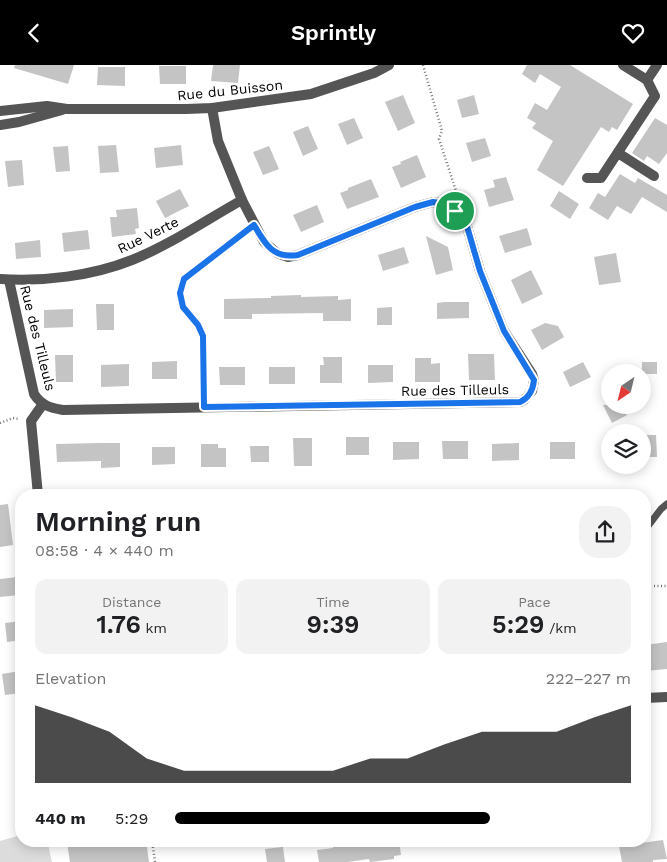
<!DOCTYPE html>
<html lang="en">
<head>
<meta charset="utf-8">
<style>
	body { margin:0; font-family:"Work Sans",sans-serif; background:#f2f2f2; color:#202124; height:100vh; display:flex; flex-direction:column; font-size:19px; white-space:nowrap }
	* { box-sizing:border-box; margin:0 }
	p { font-size:16px; color:#757577 }
	.icon { flex:none; width:28px; height:28px; fill:none; stroke:currentColor; stroke-width:2; stroke-linecap:round; stroke-linejoin:round }
	.map { position:relative; flex:1; overflow:hidden }
	.side { position:absolute; left:15px; top:424px; width:636px; height:358px; display:flex; flex-direction:column; background:#fff; border-radius:20px; box-shadow:0 2px 12px #0003 }
	.side>* { flex:none }
	.needle { width:32px; rotate:215deg }
	.fabs { position:absolute; left:601px; top:299px; display:grid; gap:10px }
	.fabs a { display:grid; place-items:center; width:50px; height:50px; border-radius:50%; background:#fff; box-shadow:0 2px 12px #0003; font-size:25px }
	.pin { position:absolute; display:grid; place-items:center; width:42px; height:42px; color:#fff; margin:-21px; border:2px solid #fff; border-radius:50%; box-shadow:0 1px 5px #0007 }
	.round { display:grid; place-items:center; flex:none; width:52px; height:52px; border-radius:20px; background:#f2f2f2 }
	.summary { display:flex; align-items:center; justify-content:space-between; height:85px; padding:0 20px }
	h1 { font-size:28px; font-weight:600; line-height:38px }
	.stats { display:grid; grid-template-columns:repeat(3,1fr); gap:8px; height:85px; padding:5px 20px }
	.stats div { display:grid; align-content:center; border-radius:12px; background:#f2f2f2; text-align:center }
	.stats b { font-size:25px; font-weight:600 }
	.stats small { font-size:14px; font-weight:400 }
	.stats p { font-size:14px }
	.chart { height:140px; padding:10px 20px }
	.chart p { display:flex; justify-content:space-between }
	.chart svg { width:100%; height:90px; margin-top:5px; fill:#000; opacity:.7 }
	ul { padding:0 20px; list-style:none; font-size:16px }
	li { display:grid; grid-template-columns:80px 60px 1fr; align-items:center; height:38px }
	li i { height:12px; border-radius:6px; background:#000 }
	header { display:flex; justify-content:space-between; align-items:center; height:65px; padding:0 20px; background:#000; color:#fff; font-size:22px; font-weight:600 }
	.map>svg:first-child { display:block }
	.park { fill:#dcdcdc }
	.building { fill:#c4c4c4 }
	.lines { fill:none; stroke-linecap:round; stroke-linejoin:round }
	.path { stroke:#777; stroke-width:2.5; stroke-dasharray:1 2.5; stroke-linecap:butt }
	.service { stroke:#555; stroke-width:7 }
	.minor { stroke:#555; stroke-width:10 }
	.route-casing { stroke:#fff; stroke-width:10 }
	.route { stroke:#1a73e8; stroke-width:6 }
	.labels { text-anchor:middle; dominant-baseline:central; stroke-width:4; stroke-linejoin:round; paint-order:stroke }
	.street-label { font-size:14px; fill:#000; stroke:#fff }
</style>
</head>
<body>
<header><svg class="icon" aria-label="back" viewBox="0 0 24 24"><path d="M15 5l-7 7 7 7"/></svg>Sprintly<svg class="icon" aria-label="heart" viewBox="0 0 24 24"><path d="M12 20l-8-8c-3-5 5-10 8-4 3-6 11-1 8 4z"/></svg></header>
<div class="map">
<svg width="667" height="797" viewBox="0 0 667 797">
	<rect width="100%" height="100%" fill="#fff"/>
	<!-- park -->
	<polygon class="park" points="21,770 21,775 47,775 52,797 0,797 0,776"/>
	<!-- building -->
	<g class="building">
		<polygon points="15,0 74,0 68,19 14,3"/>
		<polygon points="213,0 240,0 238,18 211,16"/>
		<polygon points="527,0 570,0 633,39 617,65 612,62 609,67 601,62 563,121 537,105 553,76 532,63 536,58 527,53 535,38 547,45 561,22 540,9 535,18 522,9"/>
		<polygon points="159,1 186,1 186,19 160,19"/>
		<polygon points="98,2 125,2 125,21 97,20"/>
		<polygon points="403,30 415,58 398,66 385,37"/>
		<polygon points="474,30 479,49 462,53 457,35"/>
		<polygon points="354,53 363,73 347,80 338,59"/>
		<polygon points="655,53 667,60 667,88 659,99 647,91 644,96 632,88"/>
		<polygon points="308,61 318,84 303,91 293,67"/>
		<polygon points="485,73 491,91 472,97 466,78"/>
		<polygon points="116,80 119,107 100,108 98,81"/>
		<polygon points="181,80 183,100 156,103 154,83"/>
		<polygon points="68,81 70,106 56,107 53,82"/>
		<polygon points="269,81 279,104 263,110 253,87"/>
		<polygon points="417,90 426,112 401,123 392,102 401,99 400,97"/>
		<polygon points="22,95 24,120 8,122 5,96"/>
		<polygon points="620,109 635,118 638,113 667,130 667,147 642,132 631,149 617,141 608,155 589,143 598,128 605,132"/>
		<polygon points="506,112 514,135 489,142 484,125 495,122 493,115"/>
		<polygon points="371,114 379,132 347,144 340,128 348,125 348,123"/>
		<polygon points="180,124 189,141 165,153 156,136"/>
		<polygon points="559,126 579,139 570,154 550,141"/>
		<polygon points="317,140 324,157 301,167 293,150"/>
		<polygon points="137,143 139,163 135,164 136,169 112,172 110,152 117,152 116,145"/>
		<polygon points="527,163 532,180 505,188 499,171"/>
		<polygon points="88,165 90,184 64,187 62,168"/>
		<polygon points="426,171 448,182 453,205 436,210"/>
		<polygon points="40,175 41,192 16,194 15,178"/>
		<polygon points="404,182 409,198 383,206 378,190"/>
		<polygon points="616,188 621,217 599,220 594,192"/>
		<polygon points="531,205 543,229 522,239 511,215"/>
		<polygon points="301,230 301,232 338,231 338,235 351,234 351,256 323,256 323,248 252,249 252,254 224,254 224,234 271,233 271,231"/>
		<polygon points="445,237 469,237 469,253 437,254 437,238"/>
		<polygon points="96,239 114,239 114,265 97,265"/>
		<polygon points="392,242 392,260 377,260 377,243"/>
		<polygon points="73,244 73,262 44,263 44,245"/>
		<polygon points="545,258 558,261 564,272 542,285 531,265"/>
		<polygon points="468,289 494,289 495,315 469,315"/>
		<polygon points="55,290 73,290 73,317 56,317"/>
		<polygon points="323,292 342,292 342,318 320,318 320,300 324,300"/>
		<polygon points="415,293 431,293 431,299 440,298 440,317 415,317"/>
		<polygon points="177,296 177,314 152,314 152,297"/>
		<polygon points="583,297 591,312 570,322 563,307"/>
		<rect x="642" y="297" width="15" height="12"/>
		<polygon points="129,299 129,321 101,322 101,300"/>
		<polygon points="368,300 393,300 393,317 368,318"/>
		<polygon points="219,302 245,302 245,320 220,320"/>
		<rect x="269" y="302" width="26" height="17"/>
		<polygon points="603,340 622,340 627,350 612,358"/>
		<polygon points="642,370 656,370 657,392 642,392"/>
		<rect x="346" y="372" width="23" height="18"/>
		<polygon points="293,373 312,373 312,401 294,401"/>
		<polygon points="442,376 468,376 468,394 443,394"/>
		<polygon points="393,377 419,377 419,394 393,395"/>
		<rect x="550" y="377" width="25" height="17"/>
		<polygon points="100,378 120,378 120,402 101,403 101,396 57,397 56,379"/>
		<polygon points="519,378 519,395 492,396 492,379"/>
		<polygon points="201,379 218,379 218,383 226,383 226,402 201,402"/>
		<polygon points="250,381 269,381 269,397 251,397"/>
		<polygon points="152,382 175,382 175,399 152,400"/>
		<polygon points="8,439 13,480 0,482 0,440"/>
		<polygon points="17,512 19,530 0,532 0,514"/>
		<polygon points="21,556 21,575 7,577 5,558"/>
		<polygon points="667,577 667,604 645,606 645,580"/>
		<polygon points="20,606 21,628 5,630 2,609"/>
		<polygon points="99,775 146,775 149,797 70,797 67,778"/>
		<polygon points="332,775 399,775 401,790 394,791 394,794 370,797 369,794 348,797 319,797 317,785 333,783"/>
		<polygon points="663,775 667,794 653,795 653,797 622,797 619,781"/>
		<polygon points="283,782 285,797 267,797 265,784"/>
	</g>
	<g class="lines">
		<!-- path -->
		<g class="path">
			<polyline points="423,0 442,66 439,74 459,135"/>
			<path d="M204,330C204,315 206,282 203,268C197,247 169,244 184,214L245,167"/>
			<polyline points="0,358 13,353 20,354"/>
			<polyline points="654,521 667,521"/>
			<polyline points="152,775 155,797"/>
		</g>
		<!-- service -->
		<polyline class="service" points="645,465 661,444 667,439"/>
		<!-- minor -->
		<g class="minor">
			<polyline points="647,15 657,0"/>
			<polyline points="0,46 47,41 67,44 186,44 212,43 311,29 374,8 389,0"/>
			<polyline points="0,60 19,57 62,45"/>
			<polyline points="618,88 654,111"/>
			<polyline points="587,113 601,113 655,31 647,15 623,0"/>
			<path d="M0,214C42,217 92,211 132,195C170,180 206,155 242,135"/>
			<path d="M9,215L34,329C41,340 50,343 63,345L520,337L524,335L532,326L534,315L532,309L504,266L480,206L466,158L458,148L441,138L433,137L415,142L298,190L288,192L277,188L264,177L242,135L218,76L212,43"/>
			<polyline points="38,430 31,356 43,339"/>
			<polyline points="645,633 667,632"/>
		</g>
	</g>
	<g class="lines">
		<defs>
			<path id="route" d="M433,137L441,138L449,142L458,148L466,158L480,206L504,266L534,315C533,325 529,333 520,337L204,342L203,271L198,260L183,242L180,228L184,214L254,160C265,179 273,194 298,190L415,142Z"/>
		</defs>
		<!-- route casing -->
		<use href="#route" class="route-casing"/>
		<!-- route -->
		<use href="#route" class="route"/>
	</g>
	<g class="labels">
		<!-- street labels -->
		<g class="street-label">
			<text transform="translate(230 25) rotate(-6)">Rue du Buisson</text>
			<text transform="translate(148 170) rotate(-26)">Rue Verte</text>
			<text transform="translate(38 273) rotate(76)">Rue des Tilleuls</text>
			<text transform="translate(455 325) rotate(-1)">Rue des Tilleuls</text>
		</g>
	</g>
</svg>
<div class="fabs">
<a><svg class="needle" viewBox="-14 -14 28 28"><path d="M0-13l5 13h-10z" fill="#e53935"/><path d="M0 13l5-13h-10z" fill="#757577"/></svg></a>
<a><svg class="icon" aria-label="layers" viewBox="0 0 24 24"><path d="M12 4l9 5-9 5-9-5zM3 14l9 5 9-5"/></svg></a>
</div>
<div class="pin" style="left:455px;top:146px;background:#1e9e55"><svg class="icon" aria-label="arrive" viewBox="0 0 24 24"><path d="M6 21V4h12l-3 4 3 4H6"/></svg></div>
<section class="side">
<div class="summary"><div><h1>Morning run</h1><p>08:58 · 4 × 440 m</p></div><a class="round"><svg class="icon" aria-label="share" viewBox="0 0 24 24"><path d="M12 15V3M7 8l5-5 5 5M5 13v7h14v-7"/></svg></a></div>
<div class="stats">
<div><p>Distance</p><b>1.76<small> km</small></b></div>
<div><p>Time</p><b>9:39</b></div>
<div><p>Pace</p><b>5:29<small> /km</small></b></div>
</div>
<div class="chart"><p><span>Elevation</span>222–227 m</p>
<svg viewBox="0 0 160 44" preserveAspectRatio="none"><path d="M0 44V6L10 12L20 19L30 32L40 38L50 38L60 38L70 38L80 38L90 32L100 32L110 25L120 19L130 19L140 19L150 12L160 6V44z"/></svg>
</div>
<ul>
<li><b>440 m</b>5:29<i style="width:69%"></i></li>
</ul>
</section>
</div>
</body>
</html>
